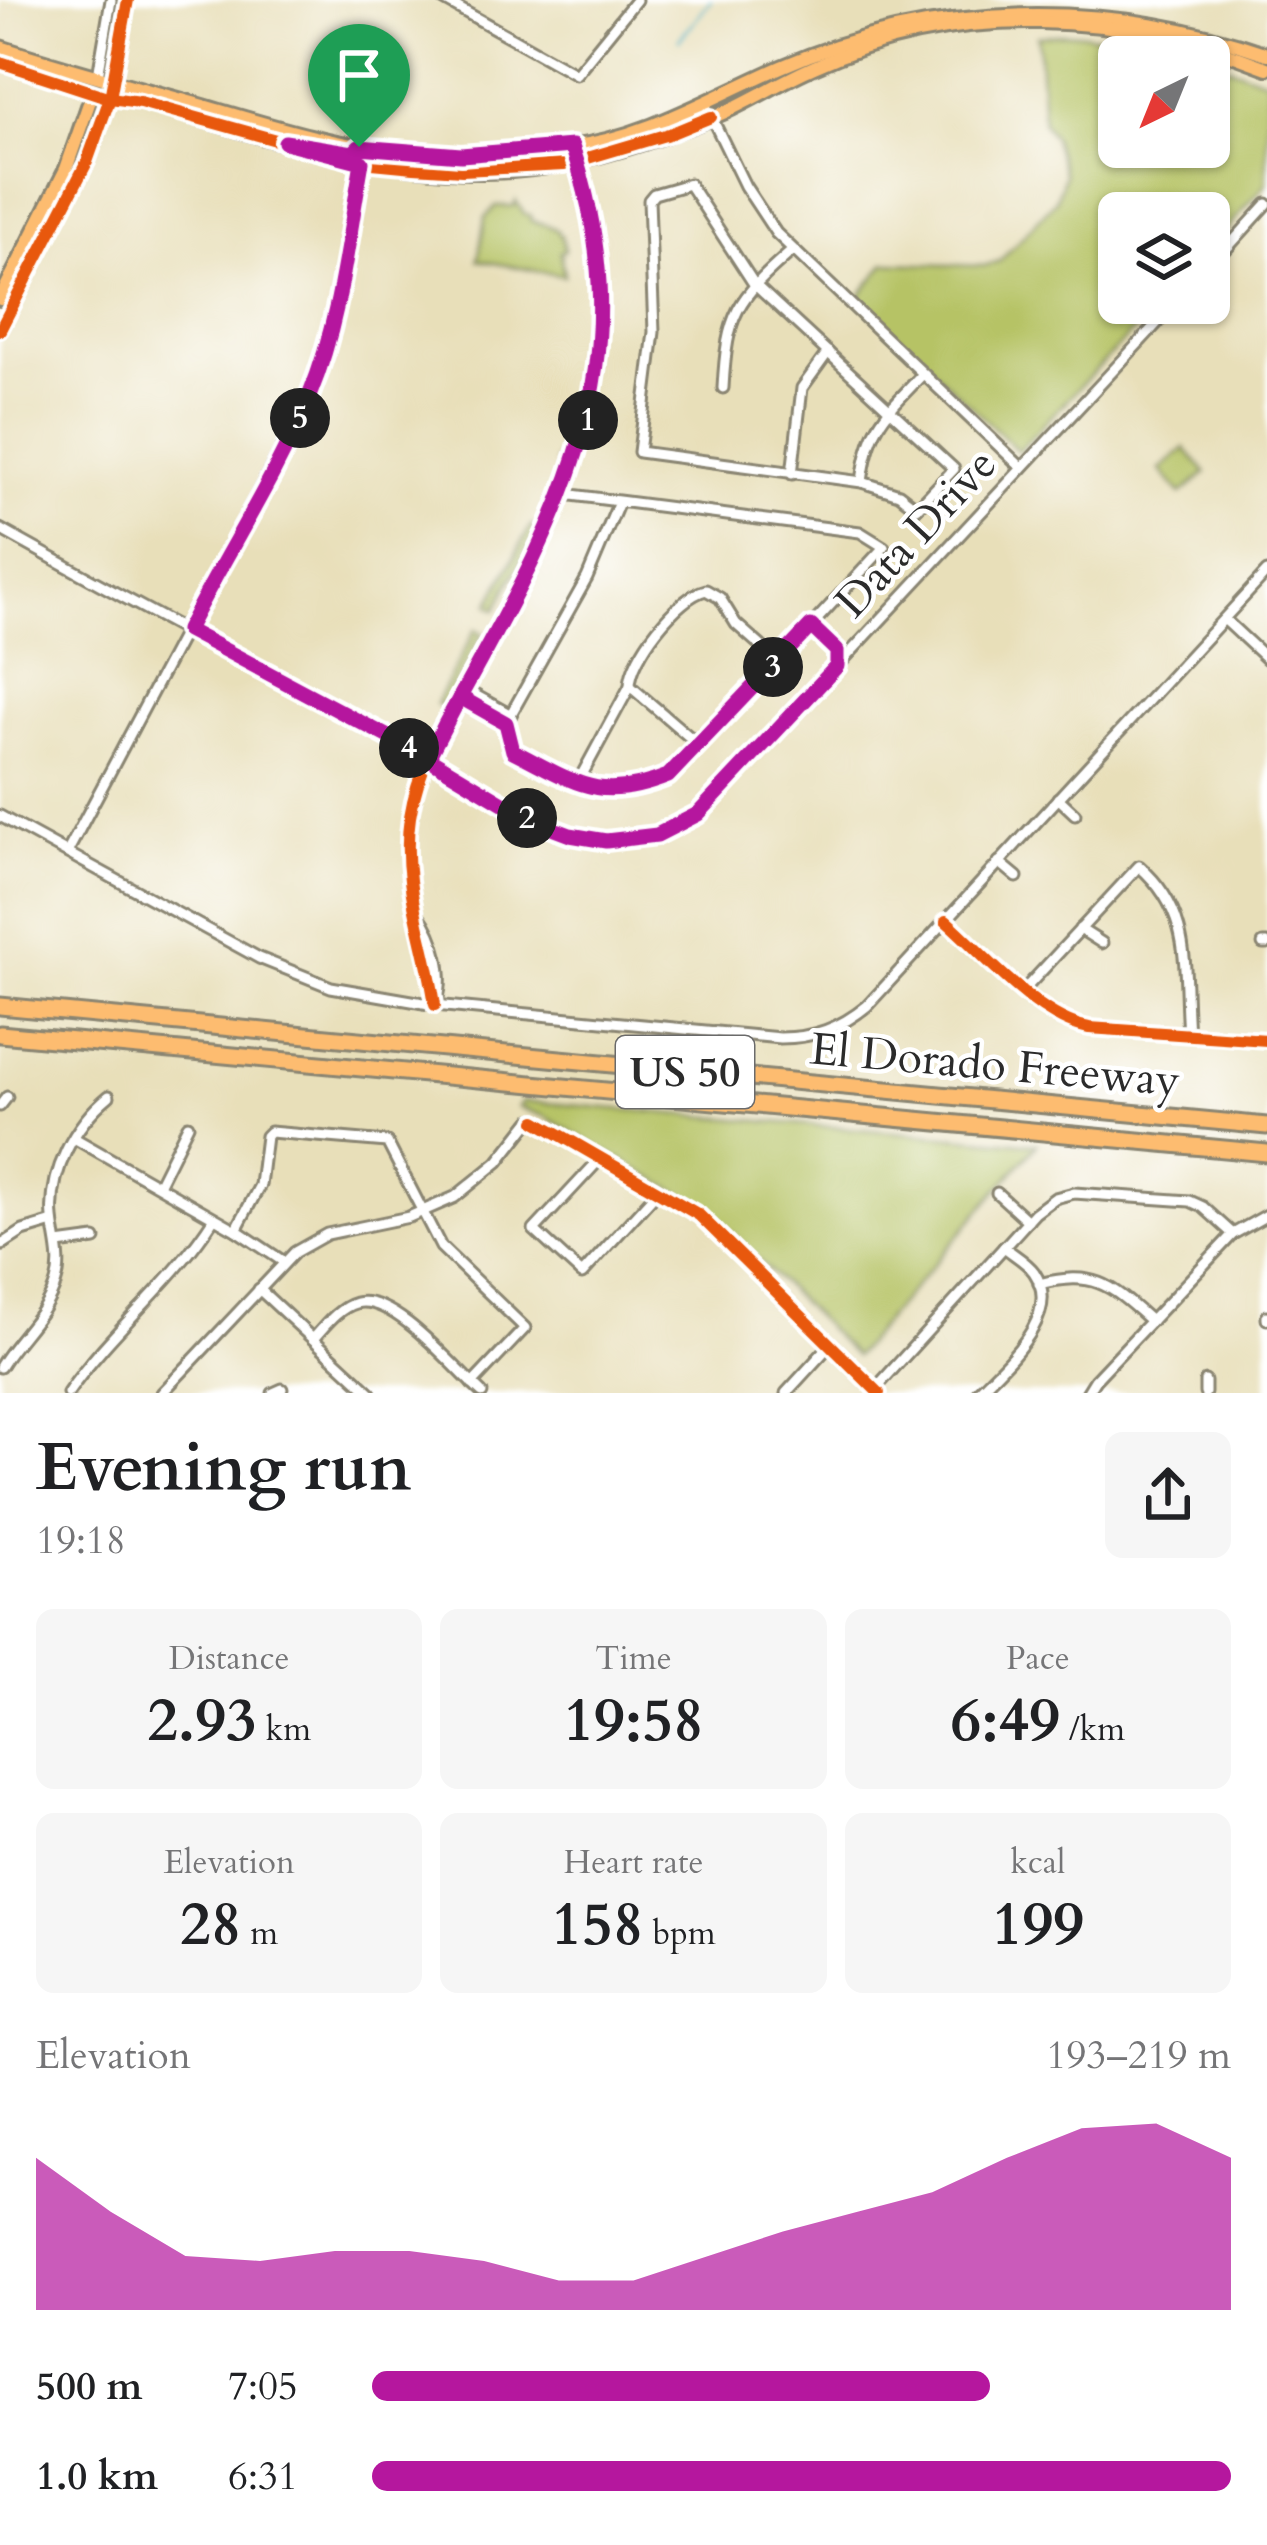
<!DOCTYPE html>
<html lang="en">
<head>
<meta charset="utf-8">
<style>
	body { margin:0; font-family:Cardo,serif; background:#f6f6f6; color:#202124; height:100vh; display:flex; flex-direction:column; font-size:45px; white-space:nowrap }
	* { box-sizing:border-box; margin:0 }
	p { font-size:39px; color:#757577 }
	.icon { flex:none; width:66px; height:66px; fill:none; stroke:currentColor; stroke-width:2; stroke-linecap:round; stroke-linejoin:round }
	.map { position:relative; height:1393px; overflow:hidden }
	.details { display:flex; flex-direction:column; background:#fff; flex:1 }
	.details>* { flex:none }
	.needle { width:78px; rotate:223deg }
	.tools { position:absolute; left:1098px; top:36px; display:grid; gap:24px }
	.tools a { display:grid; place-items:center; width:132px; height:132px; border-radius:18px; background:#fff; box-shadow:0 3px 9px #0004; font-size:60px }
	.pin { position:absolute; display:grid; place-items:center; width:102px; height:102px; color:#fff; margin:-123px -51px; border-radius:50% 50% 50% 0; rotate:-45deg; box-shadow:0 0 12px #0007 }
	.pin .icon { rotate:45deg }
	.km { position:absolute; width:60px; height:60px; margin:-30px; border-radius:50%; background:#222; color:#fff; font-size:33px; line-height:60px; text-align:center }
	.round { display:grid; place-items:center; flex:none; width:126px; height:126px; border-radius:18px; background:#f6f6f6 }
	.headline { display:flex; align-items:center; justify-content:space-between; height:204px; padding:0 36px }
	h1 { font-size:66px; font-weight:700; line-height:90px }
	.stats { display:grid; grid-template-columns:repeat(3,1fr); gap:18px; height:204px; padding:12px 36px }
	.stats div { display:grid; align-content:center; border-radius:18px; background:#f6f6f6; text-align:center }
	.stats b { font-size:60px; font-weight:700 }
	.stats small { font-size:33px; font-weight:400 }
	.stats p { font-size:33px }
	.chart { height:336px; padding:24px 36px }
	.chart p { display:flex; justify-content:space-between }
	.chart svg { width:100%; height:216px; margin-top:12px; fill:#b5179e; opacity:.7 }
	ul { padding:0 36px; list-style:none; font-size:39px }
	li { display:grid; grid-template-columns:192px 144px 1fr; align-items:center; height:90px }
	li i { height:30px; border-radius:15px; background:#b5179e }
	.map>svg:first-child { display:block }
	.green { fill:#b6c365; stroke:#707748; stroke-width:3 }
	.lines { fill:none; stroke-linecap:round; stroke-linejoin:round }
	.stream { stroke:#3daabb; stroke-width:3 }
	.minor-casing { stroke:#8a8572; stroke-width:15 }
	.major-casing { stroke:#8a8572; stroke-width:18 }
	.highway-casing { stroke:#8a8572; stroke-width:21 }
	.minor { stroke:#fff; stroke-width:9 }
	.major { stroke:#fdbc6f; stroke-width:12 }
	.highway { stroke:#fdbc6f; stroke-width:15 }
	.cycleway-casing { stroke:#fff; stroke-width:20 }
	.cycleway { stroke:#e8590c; stroke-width:12 }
	.route-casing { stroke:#fff; stroke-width:24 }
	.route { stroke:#b5179e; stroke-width:15 }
	.labels { text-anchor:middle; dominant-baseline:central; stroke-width:9; stroke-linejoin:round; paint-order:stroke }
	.shield { fill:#fff; stroke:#6b6b6b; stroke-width:3 }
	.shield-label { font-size:42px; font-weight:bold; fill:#2b2b2b }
	.street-label { font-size:45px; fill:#2b2b2b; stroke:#fff }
</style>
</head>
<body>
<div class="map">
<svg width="1267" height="1393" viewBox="0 0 1267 1393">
	<rect width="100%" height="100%" fill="#fff"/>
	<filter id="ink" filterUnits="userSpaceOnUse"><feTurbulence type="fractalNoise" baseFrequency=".00833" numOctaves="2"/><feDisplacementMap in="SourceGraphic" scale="24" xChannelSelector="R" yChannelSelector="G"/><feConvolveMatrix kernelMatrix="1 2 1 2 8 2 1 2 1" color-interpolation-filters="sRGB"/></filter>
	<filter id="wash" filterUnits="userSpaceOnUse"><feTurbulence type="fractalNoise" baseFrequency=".004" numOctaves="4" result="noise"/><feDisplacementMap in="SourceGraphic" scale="48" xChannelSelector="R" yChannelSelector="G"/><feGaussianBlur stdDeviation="2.7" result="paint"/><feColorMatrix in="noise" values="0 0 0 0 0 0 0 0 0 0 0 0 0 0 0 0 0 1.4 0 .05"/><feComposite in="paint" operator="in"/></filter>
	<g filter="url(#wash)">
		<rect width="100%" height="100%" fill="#e8dfb9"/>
		<!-- green -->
		<g class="green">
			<polygon points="1079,33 1199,57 1119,57 1119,147 1209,147 1209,60 1267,80 1267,183 1209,250 1209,213 1119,213 1119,303 1160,303 1018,451 858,298 886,263 984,266 1000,261 1056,200 1064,175 1053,138 1043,122 1038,36"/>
			<path d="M516,201L524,214L531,216V221C553,226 561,227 565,250L560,252L564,276L478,260L485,218L496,206H514Z"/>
			<polygon points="580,343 588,344 581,402 564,465 556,463 570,412"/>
			<polygon points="1185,448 1206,473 1181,494 1160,470"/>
			<polygon points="531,526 538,529 496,609 489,605"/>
			<polygon points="476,629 483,633 443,707 436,704"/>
			<polygon points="523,1101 1037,1144 855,1356 706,1208 544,1116 518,1107"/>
		</g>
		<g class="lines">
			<!-- stream -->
			<polyline class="stream" points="679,40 711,0"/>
		</g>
	</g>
	<g filter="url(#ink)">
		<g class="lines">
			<defs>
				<g id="minor">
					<polyline points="444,0 576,74 636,0"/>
					<polyline points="98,76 111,0"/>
					<polyline points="113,80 128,0"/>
					<polyline points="705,104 745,186 776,233 1022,468"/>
					<polygon points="689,184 754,284 954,469 917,508 899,494 862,482 639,452 654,332 649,200 654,194"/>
					<polyline points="1209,268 1267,204"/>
					<path d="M723,388C727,313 736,300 792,251"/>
					<polyline points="792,474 802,388 828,352"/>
					<path d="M862,482C869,425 885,414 923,374"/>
					<polyline points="564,494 860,532 884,547 703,743 668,776 637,788 603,791 577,784 513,751 506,723 587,578 619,502"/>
					<path d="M0,529C139,607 280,681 421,755C472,781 519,823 575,836C624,848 675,836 711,802L1176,303"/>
					<polyline points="1224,619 1267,659"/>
					<polyline points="811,626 837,651 837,666"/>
					<path d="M630,686C630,657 678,596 706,590L720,598L736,624L778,661"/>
					<polyline points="464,689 511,715"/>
					<polyline points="460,697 506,723"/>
					<polyline points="577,784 630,686 700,746"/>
					<polyline points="1058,798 1075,814"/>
					<path d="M0,816L259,958L331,987L435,1005L780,1038C814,1038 840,1028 867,1006L1267,572"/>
					<polyline points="68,851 310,395 334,314 362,162"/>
					<polyline points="999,862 1017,877"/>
					<path d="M418,914C435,937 448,978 435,1005"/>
					<path d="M946,921C986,956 1037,1018 1089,1028L1267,1040"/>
					<polyline points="1080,929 1102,943"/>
					<polyline points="1263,944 1267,944"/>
					<path d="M1024,990L1139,866C1194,914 1183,969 1188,1035"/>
					<path d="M435,1005C426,941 400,883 410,817C419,757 457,703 485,650C579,478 639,344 572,147"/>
					<polyline points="0,1106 7,1097"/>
					<polyline points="74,1138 236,1230 284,1262"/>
					<polyline points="601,1158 534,1230 582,1274 658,1191"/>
					<polyline points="158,1185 188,1125"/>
					<polyline points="997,1193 1028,1221"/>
					<polyline points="236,1230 260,1185 266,1136 270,1132 387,1142 441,1247 525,1328 472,1384"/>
					<polyline points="58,1244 95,1239"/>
					<polyline points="0,1246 23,1231 53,1222"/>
					<path d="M1039,1284C1096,1270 1110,1285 1151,1321"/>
					<polyline points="259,1289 371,1393"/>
					<polyline points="1267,1316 1267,1319"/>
					<path d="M313,1339C325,1326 338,1308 356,1303C393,1293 455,1369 482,1393"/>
					<path d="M0,1367C16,1339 47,1314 56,1282C63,1260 55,1240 53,1218C49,1172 74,1125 109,1096"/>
					<polyline points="1205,1381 1205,1393"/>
					<polyline points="875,1389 1035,1213 1055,1198 1074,1193 1190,1201 1203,1207 1233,1234"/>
					<path d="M68,1393C111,1330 173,1283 214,1218"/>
					<polyline points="162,1393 295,1252 327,1234 409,1217 455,1197 498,1162 531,1120 699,1215 879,1393"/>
					<polyline points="273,1393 282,1389"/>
					<polyline points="786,1393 830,1345"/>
					<path d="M977,1393C1004,1364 1064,1316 1034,1272C1027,1262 1014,1255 1004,1247"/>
					<polyline points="1087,1393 1095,1380 1233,1234 1267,1215"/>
				</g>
				<g id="major">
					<path d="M0,47C64,68 128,85 193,103C262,123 333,146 405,153C460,158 514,153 569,147C645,138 712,97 781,67C933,0 1113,0 1267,54"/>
					<path d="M0,62L110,98L140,102C269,140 424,191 560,165C612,155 677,134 725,112C755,98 784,80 814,67C956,2 1124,12 1267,68"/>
					<polyline points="0,299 66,169 94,89"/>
					<polyline points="0,330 87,162 110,93"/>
				</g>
				<g id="highway">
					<polyline points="0,1006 1267,1126"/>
					<polyline points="0,1034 1267,1153"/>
				</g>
			</defs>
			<!-- minor casing -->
			<use href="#minor" class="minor-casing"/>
			<!-- major casing -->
			<use href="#major" class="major-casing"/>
			<!-- highway casing -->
			<use href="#highway" class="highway-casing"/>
			<!-- minor -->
			<use href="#minor" class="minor"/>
			<!-- major -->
			<use href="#major" class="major"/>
			<!-- highway -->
			<use href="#highway" class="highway"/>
			<defs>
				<g id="cycleway">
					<polyline points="0,62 110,98 140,102 301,147 362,162 414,167 462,170 564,165 672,133 711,117"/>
					<polyline points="0,330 87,162 110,98 128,0"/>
					<path d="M946,921C986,956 1037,1018 1089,1028L1267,1040"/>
					<path d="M435,1005C426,941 400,883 410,817C419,757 457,703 485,650C579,478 639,344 572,147"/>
					<polyline points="536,1121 699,1215 879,1393"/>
				</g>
			</defs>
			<!-- cycleway casing -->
			<use href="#cycleway" class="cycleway-casing"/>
			<!-- cycleway -->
			<use href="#cycleway" class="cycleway"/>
		</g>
	</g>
	<g class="lines" filter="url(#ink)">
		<defs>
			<path id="route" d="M359,147L461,155L572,146C649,378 552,529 444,726L428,758L533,821L570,835L606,841L657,835L698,814L837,666V651L811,626L668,776C598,804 575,782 513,751L506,723L460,697L428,758L187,630C227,551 277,476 310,394C340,321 348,239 362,162L285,142L353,153L359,147"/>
		</defs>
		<!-- route casing -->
		<use href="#route" class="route-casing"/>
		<!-- route -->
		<use href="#route" class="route"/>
	</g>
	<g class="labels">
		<!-- shield labels -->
		<rect class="shield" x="616" y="1036" width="138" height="72" rx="9"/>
		<g class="shield-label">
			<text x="685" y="1072">US 50</text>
		</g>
		<!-- street labels -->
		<g class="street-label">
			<text transform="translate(916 533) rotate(-47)">Data Drive</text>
			<text transform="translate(995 1065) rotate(5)">El Dorado Freeway</text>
		</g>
	</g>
</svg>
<div class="tools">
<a><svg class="needle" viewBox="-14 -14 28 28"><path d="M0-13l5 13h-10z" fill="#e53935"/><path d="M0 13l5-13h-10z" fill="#757577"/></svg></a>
<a><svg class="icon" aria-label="layers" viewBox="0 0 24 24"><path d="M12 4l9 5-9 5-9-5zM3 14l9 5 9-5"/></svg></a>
</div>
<div class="pin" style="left:359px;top:147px;background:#1e9e55"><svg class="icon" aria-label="arrive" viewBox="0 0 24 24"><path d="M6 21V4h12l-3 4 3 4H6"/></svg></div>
<b class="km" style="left:588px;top:420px">1</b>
<b class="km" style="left:527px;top:818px">2</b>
<b class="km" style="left:773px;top:667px">3</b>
<b class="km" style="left:409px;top:748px">4</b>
<b class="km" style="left:300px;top:418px">5</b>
</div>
<section class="details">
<div class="headline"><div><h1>Evening run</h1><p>19:18</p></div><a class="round"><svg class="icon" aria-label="share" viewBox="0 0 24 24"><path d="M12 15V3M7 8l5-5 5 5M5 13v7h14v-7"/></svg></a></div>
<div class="stats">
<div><p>Distance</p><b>2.93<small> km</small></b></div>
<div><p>Time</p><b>19:58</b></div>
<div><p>Pace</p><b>6:49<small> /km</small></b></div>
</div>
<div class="stats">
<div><p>Elevation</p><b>28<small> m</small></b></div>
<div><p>Heart rate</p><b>158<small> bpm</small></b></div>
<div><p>kcal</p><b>199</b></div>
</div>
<div class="chart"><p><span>Elevation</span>193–219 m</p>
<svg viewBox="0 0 160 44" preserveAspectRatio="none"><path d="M0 44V13L10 24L20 33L30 34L40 32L50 32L60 34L70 38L80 38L90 33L100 28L110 24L120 20L130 13L140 7L150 6L160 13V44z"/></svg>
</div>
<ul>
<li><b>500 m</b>7:05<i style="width:72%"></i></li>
<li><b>1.0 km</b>6:31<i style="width:100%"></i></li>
</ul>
</section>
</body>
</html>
